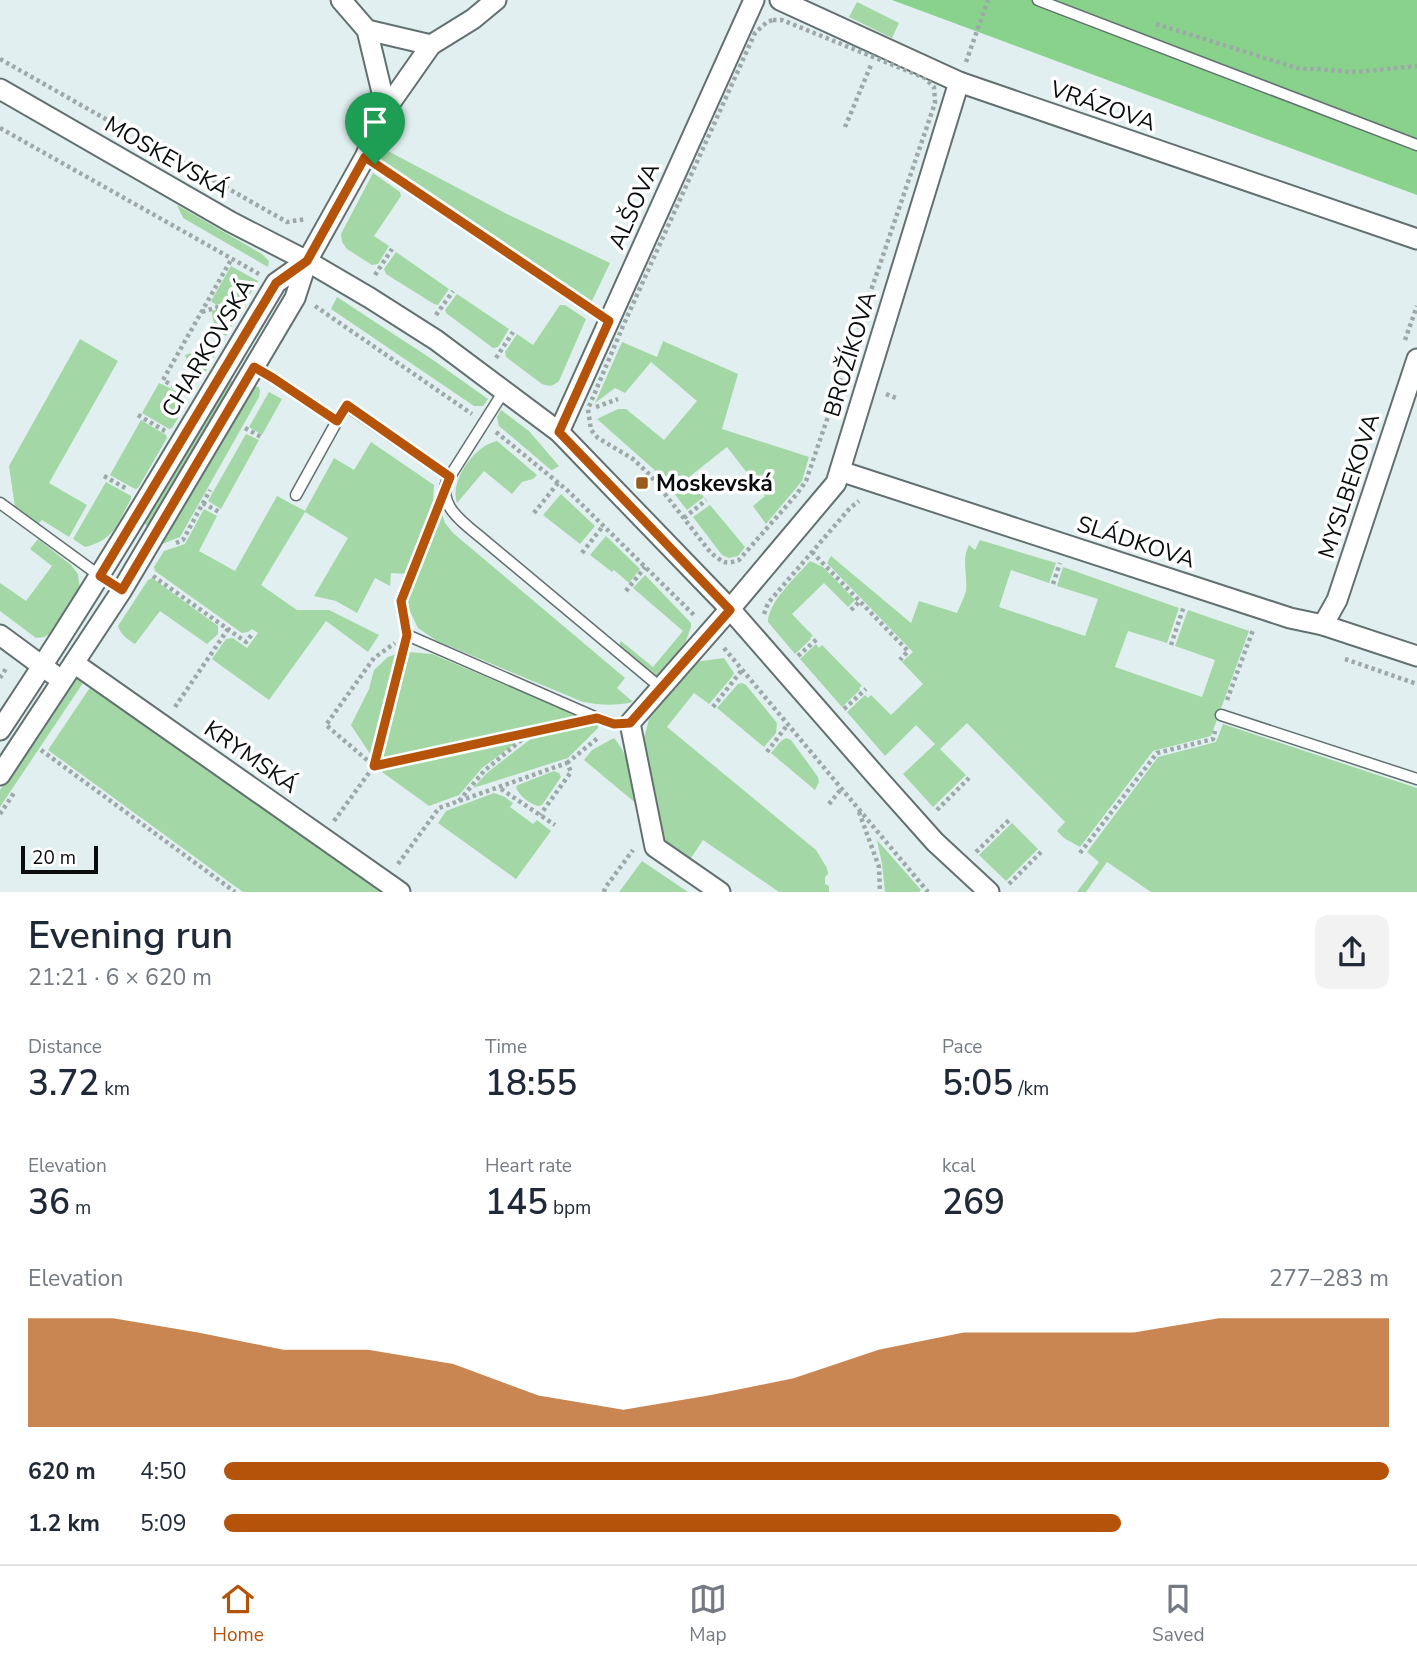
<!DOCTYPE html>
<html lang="en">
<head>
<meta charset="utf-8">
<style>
	body { margin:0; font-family:"Nunito Sans",sans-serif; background:#f2f2f3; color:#1f2937; height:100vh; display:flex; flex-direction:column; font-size:26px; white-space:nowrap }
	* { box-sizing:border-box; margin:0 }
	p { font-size:23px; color:#747a83 }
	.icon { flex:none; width:38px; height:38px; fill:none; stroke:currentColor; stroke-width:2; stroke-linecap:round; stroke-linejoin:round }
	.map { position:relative; height:892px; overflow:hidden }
	.drawer { display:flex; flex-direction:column; background:#fff; flex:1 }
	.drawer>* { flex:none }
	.scale { position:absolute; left:21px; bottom:18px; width:77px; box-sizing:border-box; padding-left:7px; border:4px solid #080c0d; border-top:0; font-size:19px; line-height:24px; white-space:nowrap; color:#080c0d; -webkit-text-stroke:5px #fff; paint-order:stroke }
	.pin { position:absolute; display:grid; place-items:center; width:60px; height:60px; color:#fff; margin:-72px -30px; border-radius:50% 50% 50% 0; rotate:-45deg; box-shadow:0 0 7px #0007 }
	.pin .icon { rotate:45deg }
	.round { display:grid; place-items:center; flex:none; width:74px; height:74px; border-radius:14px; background:#f2f2f3 }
	.overview { display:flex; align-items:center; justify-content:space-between; height:119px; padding:0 28px }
	h1 { font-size:38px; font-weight:600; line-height:52px }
	.metrics { display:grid; grid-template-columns:repeat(3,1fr); gap:10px; height:119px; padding:7px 28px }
	.metrics div { display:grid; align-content:center }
	.metrics b { font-size:35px; font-weight:600 }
	.metrics small { font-size:19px; font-weight:400 }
	.metrics p { font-size:19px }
	.chart { height:196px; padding:14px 28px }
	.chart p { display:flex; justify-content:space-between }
	.chart svg { width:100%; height:126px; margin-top:7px; fill:#b45309; opacity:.7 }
	ul { padding:0 28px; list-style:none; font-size:23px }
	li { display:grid; grid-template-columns:112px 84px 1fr; align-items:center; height:52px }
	li i { height:18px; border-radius:9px; background:#b45309 }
	.menu { display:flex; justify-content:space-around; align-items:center; height:98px; border-top:2px solid #e0e1e3; background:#fff; font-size:19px; color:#747a83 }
	.menu a { display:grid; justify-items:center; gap:4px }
	.menu .on { color:#b45309 }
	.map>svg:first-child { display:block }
	.green { fill:#a4d7a6 }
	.forest { fill:#88d28c }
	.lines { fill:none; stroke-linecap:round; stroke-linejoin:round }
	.service-casing { stroke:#637071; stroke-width:13 }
	.minor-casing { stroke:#637071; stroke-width:23 }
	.path { stroke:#9ea8a9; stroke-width:4.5; stroke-dasharray:3.5 3.5; stroke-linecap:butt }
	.service { stroke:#fff; stroke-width:10 }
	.minor { stroke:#fff; stroke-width:19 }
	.route-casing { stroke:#fff; stroke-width:14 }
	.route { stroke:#b45309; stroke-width:9 }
	.poi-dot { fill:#975b1d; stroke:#fff; stroke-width:2.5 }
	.labels { text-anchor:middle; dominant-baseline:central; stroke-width:7; stroke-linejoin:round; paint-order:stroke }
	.street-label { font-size:23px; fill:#080c0d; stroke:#fff }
	.poi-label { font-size:23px; font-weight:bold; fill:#080c0d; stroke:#fff; text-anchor:start }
</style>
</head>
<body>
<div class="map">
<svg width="1417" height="892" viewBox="0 0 1417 892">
	<rect width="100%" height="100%" fill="#e1eff0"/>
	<!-- green -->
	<g class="green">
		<polygon points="857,2 899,23 892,38 849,17"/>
		<polygon points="386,150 507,214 610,263 592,301 381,159"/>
		<polygon points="373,173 400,192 401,196 374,236 389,246 378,264 372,265 347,249 342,242 341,234"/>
		<polygon points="177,205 262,254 269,261 268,267 183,218"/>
		<polygon points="396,252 449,289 438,305 434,304 386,274 384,269"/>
		<polygon points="231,266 258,281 250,294 216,305 211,301"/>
		<polygon points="457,294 509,329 498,347 493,348 446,313 445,310"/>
		<polygon points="337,297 433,360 488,399 483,406 474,406 331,309"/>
		<path d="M245,301L226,336C215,329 213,324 212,311Z"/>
		<path d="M560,305H565L586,319L559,381C553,386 550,387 542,384L506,357L505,352L517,334L533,345Z"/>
		<polygon points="80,339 118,361 49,483 87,505 69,537 42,520 38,524 15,507 9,466"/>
		<polygon points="663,341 738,374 722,429 809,457 802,481 766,524 753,506 765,496 727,447 689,477 704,497 687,510 659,474 597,419 618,409 626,409 664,440 697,401 651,362 625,393 615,388 595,403 622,342 657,357"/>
		<polygon points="203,349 210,349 216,353 203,376 193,376 185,355"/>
		<polygon points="227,380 232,381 234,385 148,527 143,522"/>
		<path d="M159,383C190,397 190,398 172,428L169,429L142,413Z"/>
		<polygon points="252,386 259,387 260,391 259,397 180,537 157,546"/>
		<polygon points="269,392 282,399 262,435 249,427"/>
		<polygon points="501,410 529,431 559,466 552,470 551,470 499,426 497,417"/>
		<polygon points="141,420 166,435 167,438 138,488 135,489 110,475"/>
		<polygon points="246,434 259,440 221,509 208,501"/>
		<path d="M497,441L537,475L533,479L522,482L512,494L484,471L457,503C449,481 475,445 497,441Z"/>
		<polygon points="371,442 434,485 433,501 408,574 391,573 390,586 375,578 357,613 336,601 314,596 348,538 305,512 261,585 297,610 329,610 379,635 368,652 326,621 269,700 212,659 226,639 233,638 247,648 258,633 252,629 248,632 242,633 155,571 154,567 164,551 185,544 204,509 217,516 199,551 235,571 277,496 305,511 334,458 354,470"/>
		<path d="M106,482L131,496V499C117,523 115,540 85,547L73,539Z"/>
		<polygon points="561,494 595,526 580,544 543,515"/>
		<polygon points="710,505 745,547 738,556 729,558 722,555 693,517"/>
		<path d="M440,507L445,523L453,533L625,678L617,688L633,702C615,706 601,705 583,702L437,641L418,628L406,603Z"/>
		<polygon points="606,536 640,569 629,583 614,570 612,572 590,555"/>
		<polygon points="38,539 71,565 78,574 80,590 60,624 51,633 44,637 36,638 0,611 0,583 26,601 52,566 30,549"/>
		<path d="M980,540L1056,563L1049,583L1011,570L999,607L1085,636L1098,599L1057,586L1063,567L1179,608L1167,643L1128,631L1115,667L1202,697L1215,660L1175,646L1188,610L1249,631L1211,736L1153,751L1080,847L1064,838L1057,831L1065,822L967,723L940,749L966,775L933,807L903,774L935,744L916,725L885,756L847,712L865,695L868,698L871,695L891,715L923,684L902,662L913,652L827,563L831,556L911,623L919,601L957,613C960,606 964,598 966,591C968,576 961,559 969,545L975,550Z"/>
		<path d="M810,561L823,567L855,600L848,607L824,583L792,614L813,636L810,638L811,639L795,654L768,622C768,602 797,576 810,561Z"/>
		<polygon points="645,575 691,623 691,627 681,654 659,681 618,647 621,641 653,667 683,631 633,588"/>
		<path d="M152,578L218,626V634L207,644L160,611L135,644C127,639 121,635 118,626L148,580Z"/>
		<polygon points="816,644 819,648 822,645 862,686 859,688 860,690 842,707 800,659"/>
		<polygon points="408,652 432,654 579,716 575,720 382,761 381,758"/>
		<polygon points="399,653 372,757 351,725 369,689 374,670 388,657"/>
		<polygon points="724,658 734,673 732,677 709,704 694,693 667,727 816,850 827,868 828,874 825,877 825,884 829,886 829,892 779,892 703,840 691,858 685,860 664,844 644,761 643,742 649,719 656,708 694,662"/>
		<polygon points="74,677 83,683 0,807 0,790"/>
		<polygon points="93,683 381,892 243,892 48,750"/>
		<polygon points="742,683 746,685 777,723 776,733 764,747 717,708 738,684"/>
		<polygon points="595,723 598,724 598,728 568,758 473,788 488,772 532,738"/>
		<polygon points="1223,724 1417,788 1417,892 1151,892 1107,862 1086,892 1077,892 1099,862 1087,852 1158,757 1216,742"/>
		<path d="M614,738C631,758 633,780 638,805L584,760L592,750Z"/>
		<polygon points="786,738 791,740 818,777 819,782 815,790 771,753 781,741"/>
		<polygon points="512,742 513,745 482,768 459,795 429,806 382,772 384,768"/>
		<path d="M554,771L559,773L561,777L542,805L538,806C530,804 518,795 516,787L518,785Z"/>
		<polygon points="494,793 505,797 513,803 510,807 533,824 537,820 551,831 516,879 438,823 446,811"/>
		<polygon points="1012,823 1038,849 1006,881 979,855"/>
		<polygon points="877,840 921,890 919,892 885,892 882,864"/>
		<polygon points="642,861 688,892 619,892"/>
	</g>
	<!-- forest -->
	<polygon class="forest" points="892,0 1417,0 1417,195"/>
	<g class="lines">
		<defs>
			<g id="service">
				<polyline points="1038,0 1417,145"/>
				<polyline points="365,157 609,321"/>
				<polyline points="254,367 273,378 337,421 347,406 450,477"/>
				<path d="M504,391L447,481C437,506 466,525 484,540L660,687"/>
				<polyline points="296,495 337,421"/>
				<polyline points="0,503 100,576 122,590"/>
				<polyline points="407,635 597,718 615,724 630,723"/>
				<polyline points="1221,715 1417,779"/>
			</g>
			<g id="minor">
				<polyline points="341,0 367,30 386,109"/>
				<polyline points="780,0 959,82 1417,239"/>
				<polyline points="367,30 431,45"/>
				<polyline points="0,89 231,222 307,261 370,298 436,340 559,432 730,609 877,777 935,842 989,892"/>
				<polyline points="559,432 754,0"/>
				<polyline points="840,471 1290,618 1323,625 1417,656"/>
				<polyline points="1323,625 1337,600 1417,359"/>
				<polyline points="0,635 53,674"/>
				<polyline points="74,663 400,892"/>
				<path d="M0,730C98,584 186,433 276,283L307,261"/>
				<polyline points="0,775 122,590 295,298 307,261 365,157 386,109 431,45 473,19 496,0"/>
				<polyline points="720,892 655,847 630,723 730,609 836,483 959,82"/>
			</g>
		</defs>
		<!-- service casing -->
		<use href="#service" class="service-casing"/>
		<!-- minor casing -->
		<use href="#minor" class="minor-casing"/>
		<!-- path -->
		<g class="path">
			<path d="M773,20H782L925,78L934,87L935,103L806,481L796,495L739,560C724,565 723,562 711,553L650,475L633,459L598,438L591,430L588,409L623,326L755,33L767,22Z"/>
			<polyline points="1156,24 1297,68 1357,72 1417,66"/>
			<polyline points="0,59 287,222 306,219"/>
			<polyline points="966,62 988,0"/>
			<polyline points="845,127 871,65"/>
			<polyline points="0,128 259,274"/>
			<polyline points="375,275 392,249"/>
			<polyline points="315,306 472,414"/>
			<polyline points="202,312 241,300"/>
			<polyline points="436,315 453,291"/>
			<polyline points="1405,340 1417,306"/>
			<polyline points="496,358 513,332"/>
			<polyline points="187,394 163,380 232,258"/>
			<polyline points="886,394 896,398"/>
			<polyline points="596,407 618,399"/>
			<polyline points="138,415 165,431"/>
			<polyline points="245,428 261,437"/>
			<polyline points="496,432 567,490 695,616"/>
			<polyline points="104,476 127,489"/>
			<polyline points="203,503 219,512"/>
			<polyline points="534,513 558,483"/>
			<polyline points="684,518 706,500"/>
			<polyline points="176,543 183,540 210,490"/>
			<polyline points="812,552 908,651 900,660"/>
			<polyline points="582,553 603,526"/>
			<polyline points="153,576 246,642 253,633"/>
			<polyline points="1053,584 1060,563"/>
			<polyline points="626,591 645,567"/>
			<polyline points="851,610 860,601"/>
			<polyline points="764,614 768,603 850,508 859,501"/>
			<polyline points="405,619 401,601 434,515"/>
			<polyline points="1171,645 1184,606"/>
			<polyline points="724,648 928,892"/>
			<polyline points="403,652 374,766 566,725"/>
			<polyline points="798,656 817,639"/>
			<polyline points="1345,659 1417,684"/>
			<polyline points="0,678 7,667"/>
			<polyline points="1227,700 1253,630"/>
			<polyline points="175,707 228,629"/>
			<polyline points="713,707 742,670"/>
			<polyline points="844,709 866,689"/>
			<polyline points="41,750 235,892"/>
			<polyline points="767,752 788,724"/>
			<polyline points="567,763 599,737"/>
			<polyline points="501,789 555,825"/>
			<polyline points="459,801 484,771 531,732"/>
			<polyline points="829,804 841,789"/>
			<polyline points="937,810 969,778"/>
			<polyline points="859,812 879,867 880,892"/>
			<polyline points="0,814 14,793"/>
			<polyline points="334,821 374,766 326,725 374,658 395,643"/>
			<polyline points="976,852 1009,820"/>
			<polyline points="1080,853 1157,753 1213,739 1215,731"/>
			<polyline points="398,864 439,808 567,763 571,772 540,815"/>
			<polyline points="1009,884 1041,852"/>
			<polyline points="604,892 605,888 633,850"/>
		</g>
		<!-- service -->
		<use href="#service" class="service"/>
		<!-- minor -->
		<use href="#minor" class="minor"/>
	</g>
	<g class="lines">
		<defs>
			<polygon id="route" points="365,157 609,321 559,432 730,610 630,723 614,724 597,718 374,766 407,635 401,601 450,477 347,405 337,421 273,378 254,367 122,590 100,576 276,283 307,261"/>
		</defs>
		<!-- route casing -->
		<use href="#route" class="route-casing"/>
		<!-- route -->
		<use href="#route" class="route"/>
	</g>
	<!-- markers -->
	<rect class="poi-dot" x="635" y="476" width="14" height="14" rx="3.5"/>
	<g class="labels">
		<!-- street labels -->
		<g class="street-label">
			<text transform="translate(1103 106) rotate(19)">VRÁZOVA</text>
			<text transform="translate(167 157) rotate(30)">MOSKEVSKÁ</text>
			<text transform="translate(634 206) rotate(-66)">ALŠOVA</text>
			<text transform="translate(208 348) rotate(-59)">CHARKOVSKÁ</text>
			<text transform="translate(850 354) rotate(-73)">BROŽÍKOVA</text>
			<text transform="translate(1349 486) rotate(-72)">MYSLBEKOVA</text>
			<text transform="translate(1136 542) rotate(18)">SLÁDKOVA</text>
			<text transform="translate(251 757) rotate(35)">KRYMSKÁ</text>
		</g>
		<!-- poi labels -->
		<g class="poi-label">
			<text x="656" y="483">Moskevská</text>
		</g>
	</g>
</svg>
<div class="scale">20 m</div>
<div class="pin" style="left:375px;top:164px;background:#1e9e55"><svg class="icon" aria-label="arrive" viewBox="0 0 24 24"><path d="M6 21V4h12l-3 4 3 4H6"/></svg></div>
</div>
<section class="drawer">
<div class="overview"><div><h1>Evening run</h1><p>21:21 · 6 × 620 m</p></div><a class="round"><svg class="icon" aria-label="share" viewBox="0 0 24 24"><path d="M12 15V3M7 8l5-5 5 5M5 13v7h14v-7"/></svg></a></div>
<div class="metrics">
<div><p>Distance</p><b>3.72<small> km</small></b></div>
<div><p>Time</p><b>18:55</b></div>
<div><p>Pace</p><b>5:05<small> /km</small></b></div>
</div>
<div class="metrics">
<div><p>Elevation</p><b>36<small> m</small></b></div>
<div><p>Heart rate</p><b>145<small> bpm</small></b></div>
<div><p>kcal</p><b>269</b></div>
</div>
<div class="chart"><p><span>Elevation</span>277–283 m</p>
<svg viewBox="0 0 160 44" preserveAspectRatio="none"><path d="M0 44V6L10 6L20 11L30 17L40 17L50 22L60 33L70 38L80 33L90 27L100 17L110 11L120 11L130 11L140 6L150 6L160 6V44z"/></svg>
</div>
<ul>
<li><b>620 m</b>4:50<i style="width:100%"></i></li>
<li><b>1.2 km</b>5:09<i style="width:77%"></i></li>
</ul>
</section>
<nav class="menu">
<a class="on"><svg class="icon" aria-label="home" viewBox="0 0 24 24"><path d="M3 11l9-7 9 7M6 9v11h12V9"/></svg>Home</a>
<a><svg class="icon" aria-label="map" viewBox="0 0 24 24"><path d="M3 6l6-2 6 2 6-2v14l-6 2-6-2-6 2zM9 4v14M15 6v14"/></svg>Map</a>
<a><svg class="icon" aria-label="saved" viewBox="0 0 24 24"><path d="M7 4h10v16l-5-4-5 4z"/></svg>Saved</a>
</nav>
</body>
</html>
